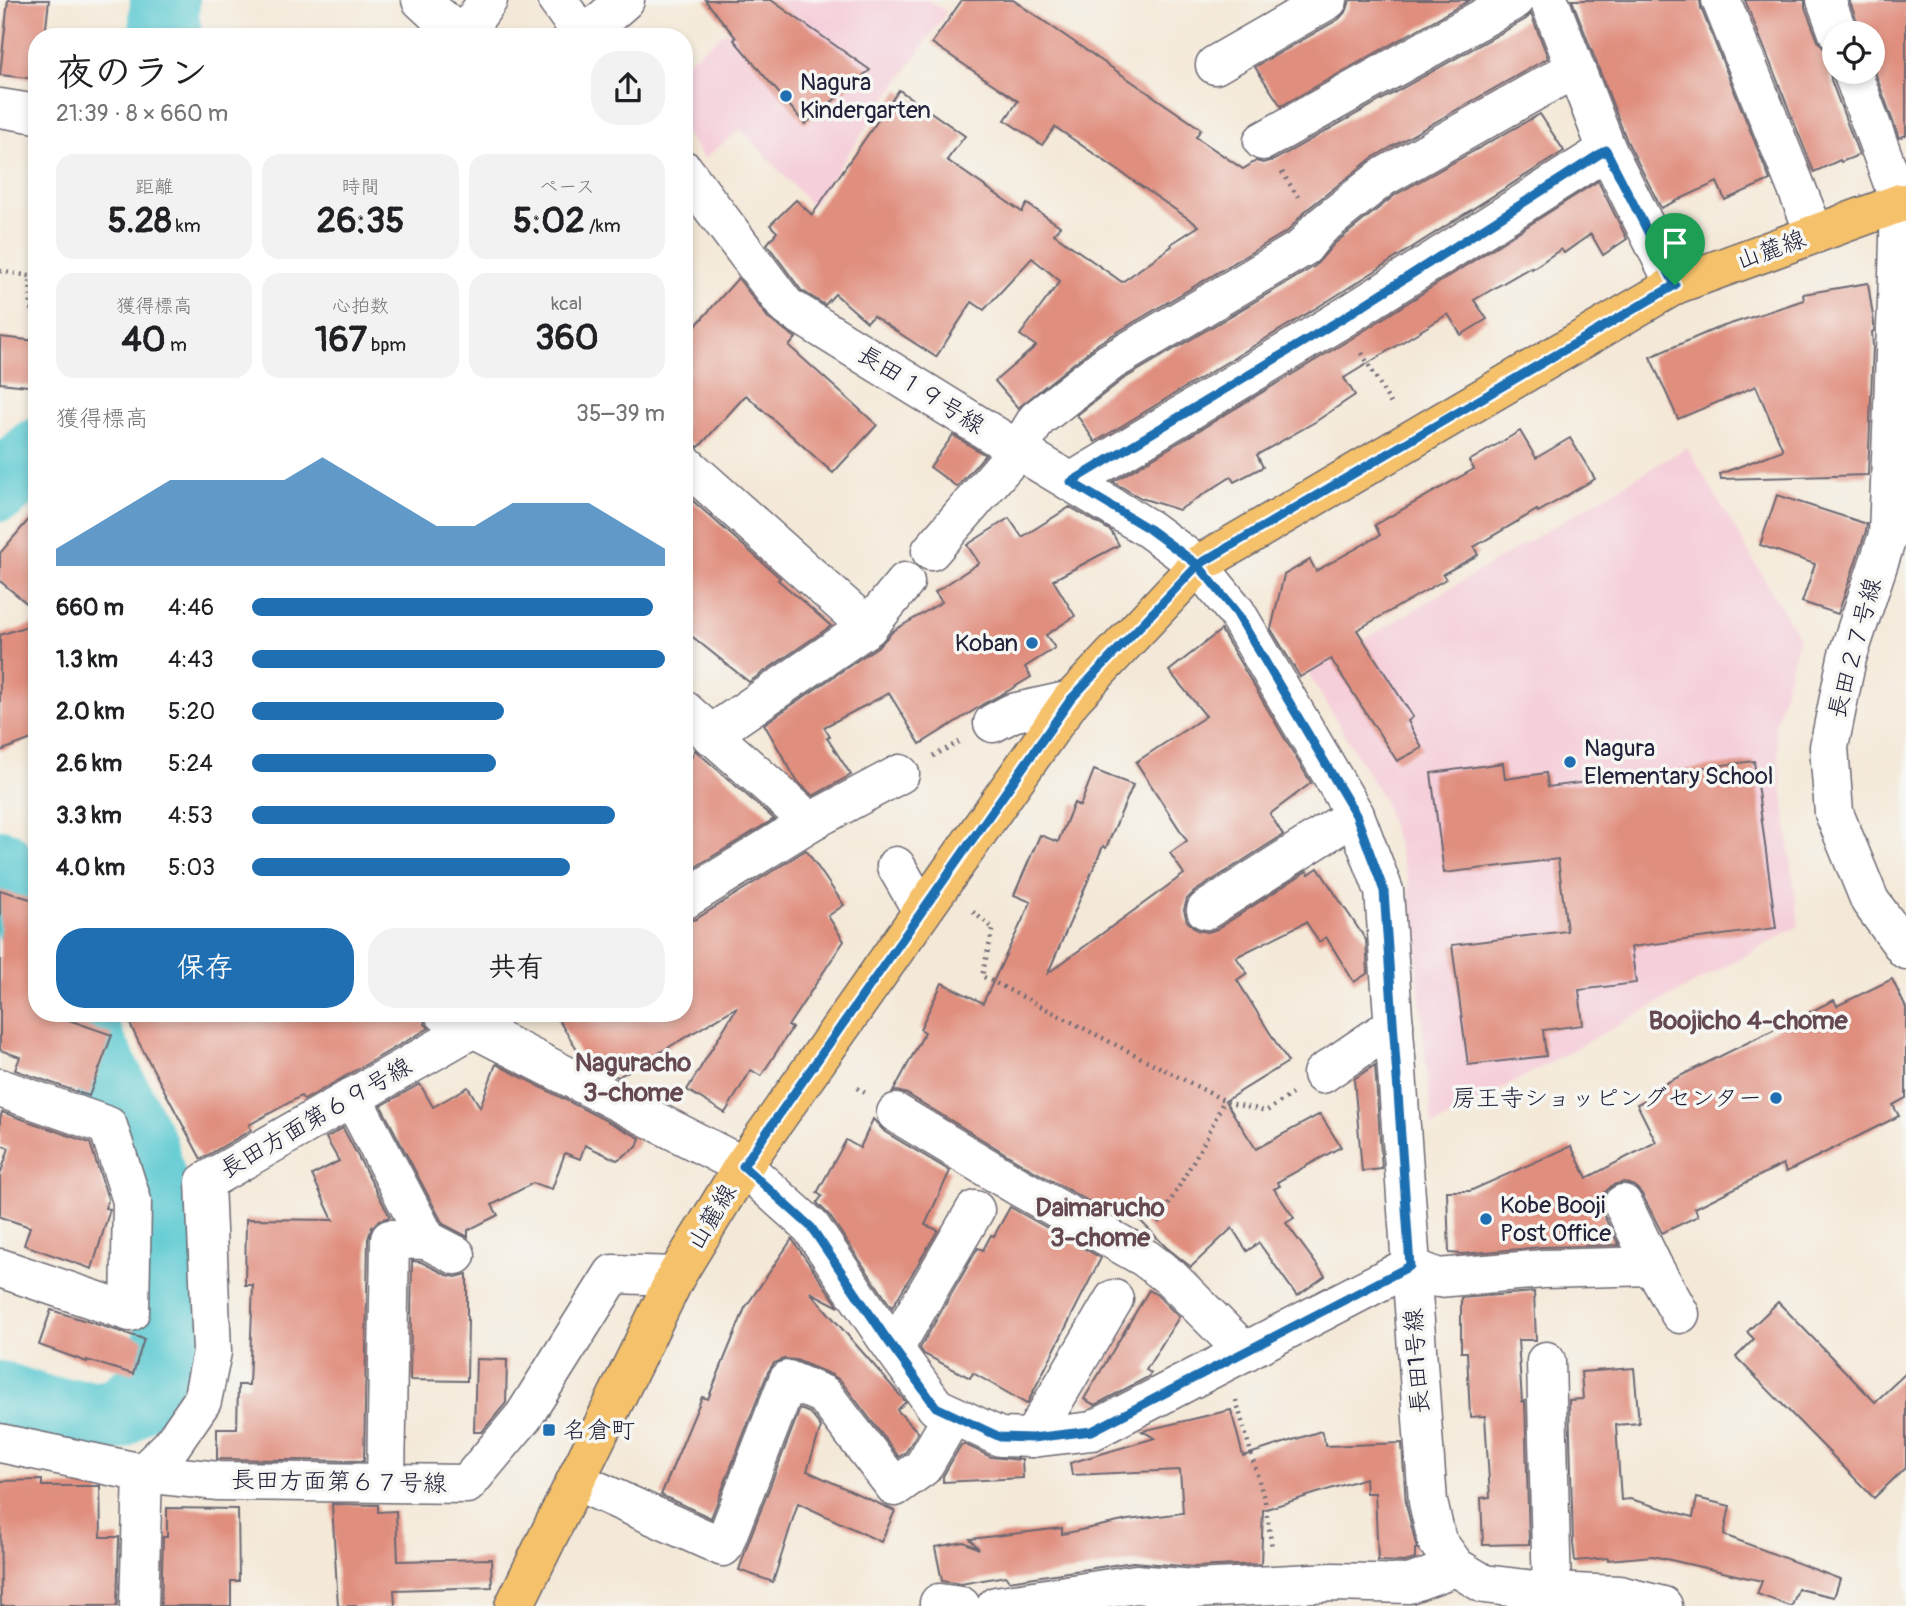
<!DOCTYPE html>
<html lang="ja">
<head>
<meta charset="utf-8">
<style>
	body { margin:0; font-family:Pangolin,"Klee One",sans-serif; background:#f2f2f2; color:#202124; height:100vh; display:flex; flex-direction:column; font-size:26px; white-space:nowrap }
	* { box-sizing:border-box; margin:0 }
	p { font-size:23px; color:#757577 }
	.icon { flex:none; width:38px; height:38px; fill:none; stroke:currentColor; stroke-width:2; stroke-linecap:round; stroke-linejoin:round }
	.map { position:relative; flex:1; overflow:hidden }
	.side { position:absolute; left:28px; top:28px; width:665px; height:994px; display:flex; flex-direction:column; background:#fff; border-radius:28px; box-shadow:0 4px 10px #0003 }
	.side>* { flex:none }
	.tools { position:absolute; left:1822px; top:21px; display:grid; gap:14px }
	.tools a { display:grid; place-items:center; width:63px; height:63px; border-radius:50%; background:#fff; box-shadow:0 4px 10px #0003; font-size:35px }
	.pin { position:absolute; display:grid; place-items:center; width:60px; height:60px; color:#fff; margin:-72px -30px; border-radius:50% 50% 50% 0; rotate:-45deg; box-shadow:0 0 7px #0007 }
	.pin .icon { rotate:45deg }
	.round { display:grid; place-items:center; flex:none; width:74px; height:74px; border-radius:28px; background:#f2f2f2 }
	.summary { display:flex; align-items:center; justify-content:space-between; height:119px; padding:0 28px }
	h1 { font-size:38px; font-weight:700; line-height:52px }
	.stats { display:grid; grid-template-columns:repeat(3,1fr); gap:10px; height:119px; padding:7px 28px }
	.stats div { display:grid; align-content:center; border-radius:18px; background:#f2f2f2; text-align:center }
	.stats b { font-size:35px; font-weight:700 }
	.stats small { font-size:19px; font-weight:400 }
	.stats p { font-size:19px }
	.chart { height:196px; padding:14px 28px }
	.chart p { display:flex; justify-content:space-between }
	.chart svg { width:100%; height:126px; margin-top:7px; fill:#1f6fb2; opacity:.7 }
	.cta { display:flex; gap:14px; margin-top:auto; padding:14px 28px }
	.cta a { flex:1; height:80px; border-radius:28px; background:#1f6fb2; color:#fff; font-size:28px; font-weight:700; line-height:80px; text-align:center }
	.cta a+a { background:#f2f2f2; color:#202124 }
	ul { padding:0 28px; list-style:none; font-size:23px }
	li { display:grid; grid-template-columns:112px 84px 1fr; align-items:center; height:52px }
	li i { height:18px; border-radius:9px; background:#1f6fb2 }
	.map>svg:first-child { display:block }
	.built { fill:#f5cfda }
	.lines { fill:none; stroke-linecap:round; stroke-linejoin:round }
	.river { stroke:#5dcad2; stroke-width:70 }
	.building { fill:#e08e7e }
	.minor-casing { stroke:#6c6872; stroke-width:41 }
	.major-casing { stroke:#6c6872; stroke-width:41 }
	.path { stroke:#6c6872; stroke-width:4.5; stroke-dasharray:2 5; stroke-linecap:butt }
	.minor { stroke:#fff; stroke-width:38 }
	.major { stroke:#f5c16b; stroke-width:38 }
	.route-casing { stroke:#fff; stroke-width:14 }
	.route { stroke:#1f6fb2; stroke-width:9 }
	.poi-dot { fill:#1f6fb2; stroke:#f6f6f2; stroke-width:2.5 }
	.labels { text-anchor:middle; dominant-baseline:central; stroke-width:7; stroke-linejoin:round; paint-order:stroke }
	.poi-label { font-size:24px; fill:#22223b; stroke:#f6f6f2; text-anchor:start }
	.street-label { font-size:24px; fill:#22223b; stroke:#f6f6f2 }
	.neighbourhood-label { font-size:26px; font-weight:bold; fill:#644852; stroke:#f6f6f2 }
</style>
</head>
<body>
<div class="map">
<svg width="1906" height="1606" viewBox="0 0 1906 1606">
	<rect width="100%" height="100%" fill="#f6f6f2"/>
	<filter id="ink" filterUnits="userSpaceOnUse"><feTurbulence type="fractalNoise" baseFrequency=".0143" numOctaves="2"/><feDisplacementMap in="SourceGraphic" scale="14" xChannelSelector="R" yChannelSelector="G"/><feConvolveMatrix kernelMatrix="1 2 1 2 8 2 1 2 1" color-interpolation-filters="sRGB"/></filter>
	<filter id="wash" filterUnits="userSpaceOnUse"><feTurbulence type="fractalNoise" baseFrequency=".00686" numOctaves="4" result="noise"/><feDisplacementMap in="SourceGraphic" scale="28" xChannelSelector="R" yChannelSelector="G"/><feGaussianBlur stdDeviation="1.57" result="paint"/><feColorMatrix in="noise" values="0 0 0 0 0 0 0 0 0 0 0 0 0 0 0 0 0 1.4 0 .05"/><feComposite in="paint" operator="in"/></filter>
	<g filter="url(#wash)">
		<rect width="100%" height="100%" fill="#f4e9d8"/>
		<!-- built -->
		<g class="built">
			<polygon points="767,0 928,0 947,12 812,206 741,129 704,159 684,131 684,64"/>
			<polygon points="1687,447 1799,638 1775,726 1799,926 1432,1127 1409,882 1383,799 1308,673"/>
		</g>
		<g class="lines">
			<!-- river -->
			<g class="river">
				<polyline points="165,0 164,20 168,37"/>
				<polyline points="0,487 37,453"/>
				<polyline points="0,864 37,937"/>
				<polyline points="0,1396 49,1412 114,1416 150,1388 170,1336 164,1225 143,1149 75,1013"/>
			</g>
		</g>
		<g id="blocks">
			<!-- building -->
			<g class="building">
				<polygon points="8,0 49,0 45,37 37,37 37,79 0,75"/>
				<polygon points="705,0 771,0 870,70 805,124 734,40 736,38"/>
				<polygon points="962,0 1013,0 1201,129 1196,137 1243,169 1256,161 1263,163 1274,160 1526,19 1531,14 1548,58 1372,158 1304,212 1289,230 1099,343 1018,408 995,381 1036,346 1020,335 1060,281 1032,258 984,310 972,302 936,357 873,316 867,322 835,294 825,305 801,290 767,244 777,232 770,225 796,200 812,215 899,90 965,136 947,160 1022,212 1027,204 1060,226 1054,234 1122,282 1172,246 1171,244 1199,226 1055,127 1042,145 1005,120 1018,101 932,43"/>
				<polygon points="1350,0 1470,0 1281,106 1255,67 1339,19 1347,10"/>
				<polygon points="1572,0 1700,0 1701,8 1770,180 1725,200 1717,182 1661,208 1627,141"/>
				<polygon points="1745,0 1805,0 1805,7 1818,41 1825,50 1834,54 1834,60 1830,69 1831,80 1859,155 1841,162 1840,160 1814,172"/>
				<polygon points="1849,0 1906,0 1906,135 1899,138 1872,64 1872,33 1859,33 1859,26"/>
				<polygon points="1540,114 1564,151 1331,299 1095,442 1077,415 1122,380 1315,266 1334,244 1395,195"/>
				<polygon points="1598,181 1627,239 1603,255 1591,234 1564,253 1561,249 1532,269 1531,267 1474,300 1487,319 1461,335 1448,314 1344,378 1355,395 1315,422 1257,455 1263,467 1234,482 1231,477 1179,510 1141,498 1113,482 1354,337"/>
				<polygon points="738,278 769,319 796,338 789,346 877,425 833,473 746,395 699,447 689,442 684,442 684,339"/>
				<polygon points="1868,283 1874,323 1874,331 1872,332 1873,346 1868,475 1721,479 1720,474 1783,450 1756,386 1678,419 1650,357 1715,329 1804,300 1803,294"/>
				<polygon points="0,337 37,341 37,387 0,383"/>
				<polygon points="1520,431 1536,458 1570,438 1595,479 1538,512 1537,510 1474,547 1478,555 1443,574 1446,579 1357,630 1413,717 1408,721 1422,748 1397,761 1331,659 1300,677 1271,629 1284,575 1310,560 1316,571 1380,535 1375,525 1474,469 1469,461"/>
				<polygon points="953,435 985,455 957,487 930,467"/>
				<polygon points="684,493 780,578 778,580 831,626 749,682 684,630"/>
				<polygon points="1777,495 1867,524 1866,531 1838,614 1802,602 1815,564 1760,545"/>
				<polygon points="1070,507 1111,531 1119,545 1053,580 1075,616 1046,635 1055,648 1025,667 1031,677 1008,691 983,704 976,709 920,744 889,693 824,727 830,737 827,738 851,775 813,796 797,781 764,724 880,645 893,631 942,602 935,592 979,563 967,545 1009,518 1022,537"/>
				<polygon points="37,510 37,612 0,581 0,553"/>
				<polygon points="37,623 37,737 0,751 0,635"/>
				<polygon points="1221,630 1311,783 1270,814 1283,835 1194,892 1187,899 1184,910 1187,921 1197,930 1208,932 1217,929 1307,871 1309,874 1318,868 1366,940 1368,973 1354,982 1326,937 1319,942 1306,922 1236,957 1247,973 1237,980 1288,1062 1225,1101 1256,1149 1320,1114 1341,1147 1277,1182 1280,1186 1274,1189 1294,1218 1286,1223 1325,1276 1297,1296 1259,1243 1247,1251 1232,1228 1191,1267 1166,1247 1127,1207 1121,1219 1029,1168 907,1094 897,1091 893,1092 925,1032 920,1029 942,983 983,1003 1031,902 1014,895 1040,835 1058,842 1074,803 1080,806 1094,770 1133,785 1106,848 1103,846 1048,973 1184,874 1170,853 1187,841 1136,762 1206,716 1169,671"/>
				<polygon points="695,750 774,819 684,874 684,772"/>
				<polygon points="1754,761 1776,928 1631,947 1636,983 1579,990 1583,1025 1543,1030 1546,1056 1468,1065 1452,945 1567,931 1558,859 1444,873 1431,773 1503,763 1505,779 1546,773 1548,787"/>
				<polygon points="806,850 844,905 828,916 844,941 788,1026 792,1028 761,1076 751,1070 725,1113 687,1090 737,1007 618,1077 584,1060 554,1013 684,1013 684,922 696,919"/>
				<polygon points="0,890 37,901 37,1013 49,1013 112,1035 89,1096 15,1070 20,1057 0,1050"/>
				<polygon points="1892,979 1906,1008 1906,1098 1893,1105 1899,1116 1786,1172 1783,1164 1695,1208 1698,1216 1662,1233 1642,1194 1635,1186 1624,1182 1613,1185 1605,1192 1601,1202 1603,1214 1619,1245 1542,1247 1462,1254 1449,1253 1447,1191 1470,1191 1571,1146 1587,1178 1656,1142 1637,1104 1661,1093 1658,1087 1834,1000 1837,1006"/>
				<polygon points="125,1013 422,1013 425,1024 429,1028 304,1100 301,1096 249,1125 251,1130 201,1159 138,1041"/>
				<polygon points="496,1064 640,1138 637,1147 617,1160 585,1145 580,1159 565,1153 552,1189 533,1183 492,1205 498,1215 468,1230 468,1237 443,1224 381,1106 420,1084 433,1107 468,1087 480,1107"/>
				<polygon points="1375,1065 1382,1169 1362,1171 1354,1079"/>
				<polygon points="2,1112 90,1143 108,1199 105,1208 110,1209 92,1269 24,1245 30,1227 0,1217 0,1175 9,1148 0,1145 0,1119"/>
				<polygon points="873,1119 885,1132 950,1171 925,1225 938,1230 892,1308 829,1215 817,1203 822,1196 817,1193 846,1140 860,1148"/>
				<polygon points="343,1128 390,1217 380,1220 372,1227 368,1239 364,1461 217,1459 217,1428 237,1428 238,1385 249,1385 253,1285 245,1285 246,1219 333,1220 312,1175 339,1161 326,1138"/>
				<polygon points="1010,1207 1101,1258 1027,1404 973,1373 970,1378 924,1354 920,1348 978,1248 983,1250 991,1235 994,1236"/>
				<polygon points="792,1239 839,1307 810,1292 906,1402 897,1410 918,1432 906,1452 899,1457 841,1381 832,1375 796,1360 784,1359 774,1363 768,1372 711,1518 661,1495 702,1397 708,1399 745,1308"/>
				<polygon points="412,1261 421,1262 447,1275 456,1277 467,1274 467,1320 468,1320 467,1381 410,1380"/>
				<polygon points="1149,1290 1157,1295 1179,1317 1146,1370 1151,1373 1148,1377 1095,1405 1084,1399"/>
				<polygon points="1534,1292 1536,1340 1518,1340 1522,1402 1525,1401 1529,1544 1483,1545 1481,1498 1490,1497 1485,1416 1470,1417 1467,1352 1461,1352 1461,1298"/>
				<polygon points="1778,1302 1875,1402 1906,1373 1906,1467 1874,1498 1736,1357 1754,1339 1747,1332"/>
				<polygon points="51,1310 144,1339 133,1374 87,1360 87,1362 39,1345"/>
				<polygon points="476,1359 507,1360 506,1403 482,1432 474,1432"/>
				<polygon points="1634,1368 1639,1423 1616,1425 1621,1500 1630,1499 1693,1517 1697,1498 1730,1506 1724,1535 1840,1579 1834,1597 1798,1589 1792,1606 1790,1606 1757,1594 1762,1581 1653,1556 1608,1560 1608,1558 1575,1561 1573,1543 1569,1400 1583,1399 1581,1372"/>
				<polygon points="800,1409 810,1413 821,1427 807,1471 895,1511 881,1542 798,1503 773,1582 739,1570 748,1543"/>
				<polygon points="1231,1410 1243,1456 1321,1431 1326,1446 1402,1443 1406,1504 1417,1549 1415,1549 1415,1559 1405,1562 1378,1561 1375,1493 1366,1493 1365,1478 1263,1510 1261,1564 1194,1567 1133,1562 1009,1581 1005,1576 961,1584 942,1581 935,1547 964,1542 979,1549 970,1539 1062,1528 1062,1534 1128,1520 1183,1513 1180,1470 1072,1475 1070,1463 1155,1438 1142,1431"/>
				<polygon points="964,1444 991,1457 1022,1460 1023,1478 943,1482 943,1476 961,1445"/>
				<polygon points="42,1480 42,1486 100,1486 101,1537 119,1537 117,1606 1,1606 0,1481"/>
				<polygon points="332,1504 378,1505 378,1512 396,1511 398,1561 491,1559 492,1587 394,1590 395,1606 338,1606"/>
				<polygon points="167,1508 238,1509 239,1581 231,1581 231,1606 161,1606 163,1537 167,1537"/>
			</g>
		</g>
	</g>
	<g filter="url(#ink)">
		<use href="#blocks" fill-opacity="0" stroke="#6c6872" stroke-width="2"/>
		<g class="lines">
			<defs>
				<g id="minor">
					<polyline points="421,0 461,37"/>
					<polyline points="557,0 584,37"/>
					<polyline points="1549,0 1607,150 1675,285"/>
					<polyline points="1721,0 1815,234"/>
					<polyline points="1826,0 1838,33"/>
					<polyline points="584,36 625,0"/>
					<polyline points="462,37 488,0"/>
					<polyline points="1215,65 1328,0"/>
					<polyline points="1852,72 1900,203 1898,275 1888,535 1847,658 1829,747 1834,813 1870,901 1906,950"/>
					<polyline points="0,108 37,114"/>
					<polyline points="1263,141 1515,0"/>
					<polyline points="684,170 786,306 1018,450 1149,529 1198,565 1236,612 1355,815 1384,891 1428,1502 1437,1541 1456,1567 1484,1584 1552,1592 1619,1595 1663,1606"/>
					<polyline points="684,463 868,627"/>
					<polyline points="1071,482 1343,318 1607,150"/>
					<polyline points="931,551 1018,450 1037,419 1110,362 1304,247 1318,229 1383,177 1574,69"/>
					<polyline points="684,710 810,822"/>
					<polyline points="993,723 1012,713 1071,700"/>
					<polyline points="710,735 868,627 905,582"/>
					<polyline points="896,866 922,911"/>
					<polyline points="684,900 810,822 900,774"/>
					<polyline points="1206,910 1355,815"/>
					<polyline points="444,1013 743,1166 811,1227 886,1338 936,1407 1000,1437 1032,1438 1092,1431 1410,1266 1438,1278 1543,1269 1653,1266"/>
					<polyline points="1322,1074 1394,1025"/>
					<polyline points="0,1088 108,1126 132,1201 130,1312 0,1268"/>
					<polyline points="352,1097 427,1240 456,1255"/>
					<polyline points="896,1113 1019,1187 1145,1258 1170,1277 1245,1352"/>
					<polyline points="1623,1204 1653,1266 1680,1314"/>
					<polyline points="894,1349 975,1210"/>
					<polyline points="1546,1361 1552,1592"/>
					<polyline points="1032,1438 1114,1299"/>
					<polyline points="0,1443 143,1473 171,1446 202,1401 212,1352 205,1182 491,1018"/>
					<polyline points="576,1481 723,1547 788,1380 824,1395 895,1487 923,1467 953,1415"/>
					<polyline points="386,1482 390,1239 427,1240"/>
					<polyline points="939,1603 961,1606"/>
					<polyline points="139,1606 143,1473 218,1481 467,1484 524,1416 613,1274 676,1276"/>
					<polyline points="996,1606 1136,1584 1194,1589 1333,1582 1409,1584 1456,1567"/>
				</g>
				<polyline id="major" points="514,1606 676,1276 743,1166 1071,700 1198,565 1675,285 1900,203 1906,203"/>
			</defs>
			<!-- minor casing -->
			<use href="#minor" class="minor-casing"/>
			<!-- major casing -->
			<use href="#major" class="major-casing"/>
			<!-- path -->
			<g class="path">
				<polyline points="1282,172 1298,197"/>
				<polyline points="0,271 30,276 31,309 37,310"/>
				<polyline points="1362,353 1392,406"/>
				<polyline points="933,756 959,742"/>
				<polyline points="973,912 993,928 982,976 1229,1103 1267,1111 1292,1094"/>
				<polyline points="857,1088 865,1093"/>
				<polyline points="1158,1223 1206,1139 1224,1100"/>
				<polyline points="1236,1400 1265,1502 1272,1548"/>
			</g>
			<!-- minor -->
			<use href="#minor" class="minor"/>
			<!-- major -->
			<use href="#major" class="major"/>
		</g>
	</g>
	<g class="lines" filter="url(#ink)">
		<defs>
			<polyline id="route" points="1675,285 1198,565 1071,699 743,1166 811,1227 886,1338 936,1407 1000,1437 1032,1438 1092,1431 1410,1266 1384,891 1356,815 1236,612 1198,565 1149,529 1071,482 1343,318 1606,150 1675,285"/>
		</defs>
		<!-- route casing -->
		<use href="#route" class="route-casing"/>
		<!-- route -->
		<use href="#route" class="route"/>
	</g>
	<!-- markers -->
	<g class="poi-dot">
		<circle cx="786" cy="96" r="7"/>
		<circle cx="1032" cy="643" r="7"/>
		<circle cx="1570" cy="762" r="7"/>
		<circle cx="1776" cy="1098" r="7"/>
		<circle cx="1486" cy="1219" r="7"/>
		<rect x="542" y="1423" width="14" height="14" rx="3.5"/>
	</g>
	<g class="labels">
		<!-- poi labels -->
		<g class="poi-label">
			<text x="800" y="82">Nagura<tspan x="800" dy="28">Kindergarten</tspan></text>
			<text x="1018" y="643" text-anchor="end">Koban</text>
			<text x="1584" y="748">Nagura<tspan x="1584" dy="28">Elementary School</tspan></text>
			<text x="1762" y="1098" text-anchor="end">房王寺ショッピングセンター</text>
			<text x="1500" y="1205">Kobe Booji<tspan x="1500" dy="28">Post Office</tspan></text>
			<text x="563" y="1430">名倉町</text>
		</g>
		<!-- street labels -->
		<g class="street-label">
			<text transform="translate(1771 250) rotate(-20)">山麓線</text>
			<text transform="translate(921 390) rotate(32)">長田１９号線</text>
			<text transform="translate(1855 648) rotate(-75)">長田２７号線</text>
			<text transform="translate(316 1118) rotate(-30)">長田方面第６９号線</text>
			<text transform="translate(712 1217) rotate(-59)">山麓線</text>
			<text transform="translate(1417 1361) rotate(-94)">長田1号線</text>
			<text transform="translate(339 1482) rotate(1)">長田方面第６７号線</text>
		</g>
		<!-- neighbourhood labels -->
		<g class="neighbourhood-label">
			<text x="1748" y="1021">Boojicho 4-chome</text>
			<text x="633" y="1063">Naguracho<tspan x="633" dy="30">3-chome</tspan></text>
			<text x="1100" y="1208">Daimarucho<tspan x="1100" dy="30">3-chome</tspan></text>
		</g>
	</g>
</svg>
<div class="tools">
<a><svg class="icon" aria-label="locate" viewBox="0 0 24 24"><circle cx="12" cy="12" r="6"/><path d="M12 2v4M12 18v4M2 12h4M18 12h4"/></svg></a>
</div>
<div class="pin" style="left:1675px;top:285px;background:#1e9e55"><svg class="icon" aria-label="arrive" viewBox="0 0 24 24"><path d="M6 21V4h12l-3 4 3 4H6"/></svg></div>
<section class="side">
<div class="summary"><div><h1>夜のラン</h1><p>21:39 · 8 × 660 m</p></div><a class="round"><svg class="icon" aria-label="share" viewBox="0 0 24 24"><path d="M12 15V3M7 8l5-5 5 5M5 13v7h14v-7"/></svg></a></div>
<div class="stats">
<div><p>距離</p><b>5.28<small> km</small></b></div>
<div><p>時間</p><b>26:35</b></div>
<div><p>ペース</p><b>5:02<small> /km</small></b></div>
</div>
<div class="stats">
<div><p>獲得標高</p><b>40<small> m</small></b></div>
<div><p>心拍数</p><b>167<small> bpm</small></b></div>
<div><p>kcal</p><b>360</b></div>
</div>
<div class="chart"><p><span>獲得標高</span>35–39 m</p>
<svg viewBox="0 0 160 44" preserveAspectRatio="none"><path d="M0 44V38L10 30L20 22L30 14L40 14L50 14L60 14L70 6L80 14L90 22L100 30L110 30L120 22L130 22L140 22L150 30L160 38V44z"/></svg>
</div>
<ul>
<li><b>660 m</b>4:46<i style="width:97%"></i></li>
<li><b>1.3 km</b>4:43<i style="width:100%"></i></li>
<li><b>2.0 km</b>5:20<i style="width:61%"></i></li>
<li><b>2.6 km</b>5:24<i style="width:59%"></i></li>
<li><b>3.3 km</b>4:53<i style="width:88%"></i></li>
<li><b>4.0 km</b>5:03<i style="width:77%"></i></li>
</ul>
<div class="cta"><a>保存</a><a>共有</a></div>
</section>
</div>
</body>
</html>
